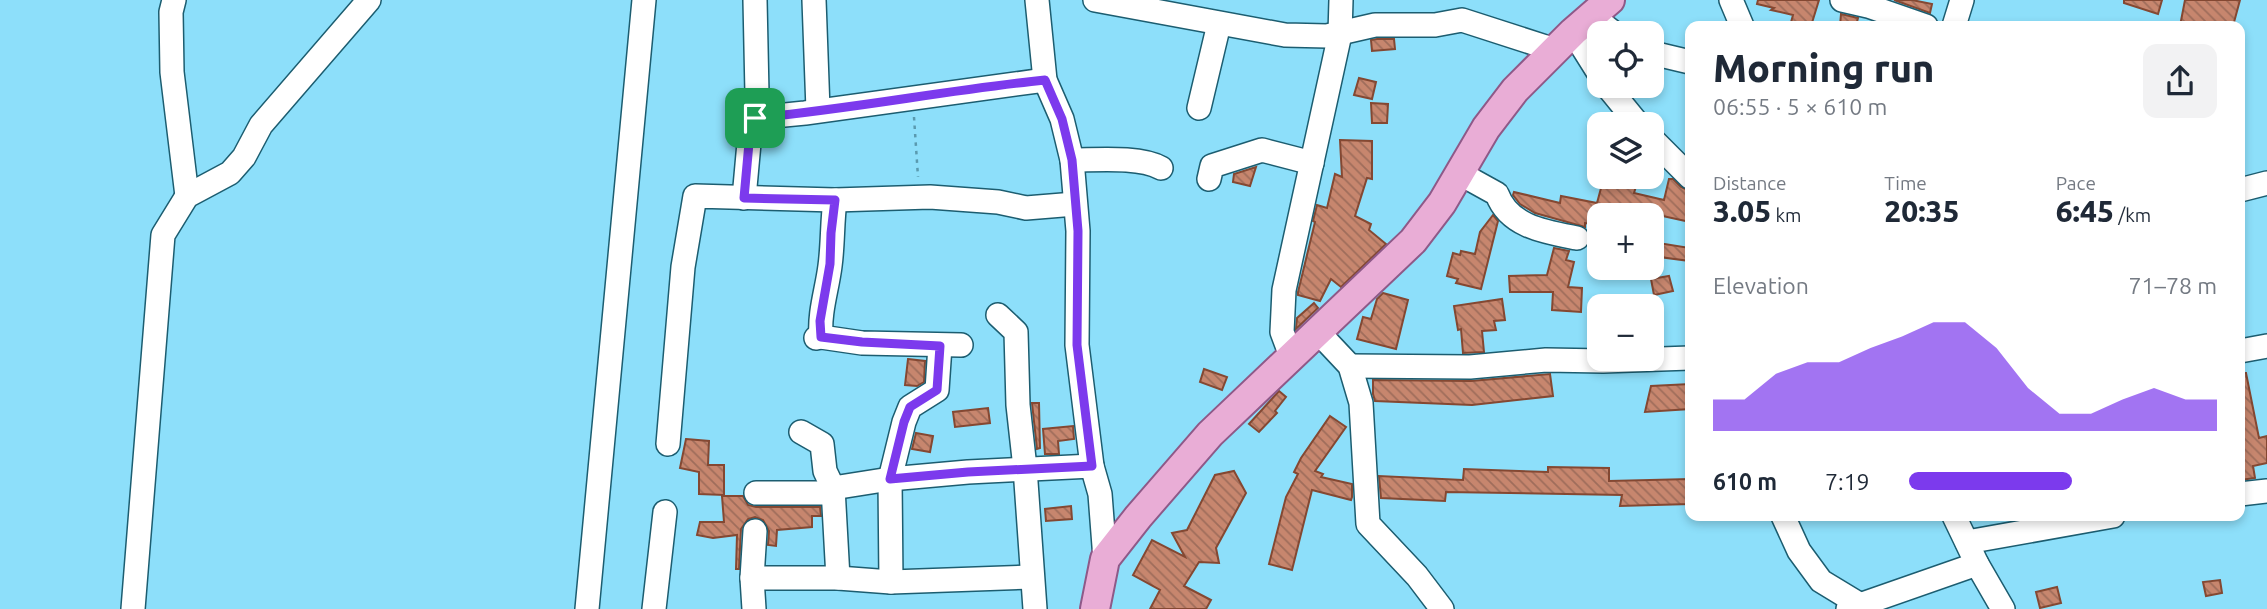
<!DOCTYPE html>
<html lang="en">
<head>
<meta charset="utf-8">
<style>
	body { margin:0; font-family:Ubuntu,sans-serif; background:#f2f2f3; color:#1f2937; height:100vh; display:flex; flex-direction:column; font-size:26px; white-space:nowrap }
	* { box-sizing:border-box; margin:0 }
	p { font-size:23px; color:#747a83 }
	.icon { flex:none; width:38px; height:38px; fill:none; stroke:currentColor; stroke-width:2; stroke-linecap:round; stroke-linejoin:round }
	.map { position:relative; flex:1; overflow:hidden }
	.panel { position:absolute; left:1685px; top:21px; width:560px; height:500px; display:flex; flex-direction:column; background:#fff; border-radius:14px; box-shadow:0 4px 10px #0003 }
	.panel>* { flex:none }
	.controls { position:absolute; left:1587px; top:21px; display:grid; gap:14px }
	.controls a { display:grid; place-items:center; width:77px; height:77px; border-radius:14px; background:#fff; box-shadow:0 4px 10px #0003; font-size:35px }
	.pin { position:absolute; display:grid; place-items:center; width:60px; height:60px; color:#fff; margin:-30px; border-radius:14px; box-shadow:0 4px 10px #0006 }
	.round { display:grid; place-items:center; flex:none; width:74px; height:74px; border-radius:14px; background:#f2f2f3 }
	.head { display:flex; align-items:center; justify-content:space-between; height:119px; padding:0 28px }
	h1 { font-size:38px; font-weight:800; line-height:52px }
	.figures { display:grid; grid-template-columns:repeat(3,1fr); gap:10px; height:119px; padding:7px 28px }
	.figures div { display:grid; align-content:center }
	.figures b { font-size:30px; font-weight:800 }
	.figures small { font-size:19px; font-weight:400 }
	.figures p { font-size:19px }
	.chart { height:196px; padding:14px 28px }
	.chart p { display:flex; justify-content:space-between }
	.chart svg { width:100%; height:126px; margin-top:7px; fill:#7c3aed; opacity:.7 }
	ul { padding:0 28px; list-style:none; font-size:23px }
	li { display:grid; grid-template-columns:112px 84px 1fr; align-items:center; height:52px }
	li i { height:18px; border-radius:9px; background:#7c3aed }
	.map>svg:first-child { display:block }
	.building { fill:url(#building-back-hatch); stroke:#844832; stroke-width:2 }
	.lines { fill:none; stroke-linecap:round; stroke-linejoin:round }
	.minor-casing { stroke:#1c5d70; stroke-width:26 }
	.major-casing { stroke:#8e5988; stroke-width:32 }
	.path { stroke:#5a9aaf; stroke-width:2.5; stroke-dasharray:3.5 5; stroke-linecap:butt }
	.minor { stroke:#fff; stroke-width:23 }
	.major { stroke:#e9add6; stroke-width:28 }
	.route-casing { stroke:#fff; stroke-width:14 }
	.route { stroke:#7c3aed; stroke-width:9 }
</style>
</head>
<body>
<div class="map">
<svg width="2267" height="609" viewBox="0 0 2267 609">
	<defs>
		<pattern id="building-back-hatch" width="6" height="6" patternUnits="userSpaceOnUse" patternTransform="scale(1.75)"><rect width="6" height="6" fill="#c7866e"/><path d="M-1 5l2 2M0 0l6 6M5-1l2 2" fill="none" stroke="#9f6d5b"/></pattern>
	</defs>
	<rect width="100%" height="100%" fill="#8ddffa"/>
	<!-- building -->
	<g class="building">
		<polygon points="1758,0 1819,0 1811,26 1790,26 1793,15 1771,10 1774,8 1757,4"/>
		<polygon points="1894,0 1912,0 1932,4 1930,13"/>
		<polygon points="2124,0 2162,0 2158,14 2124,3"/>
		<polygon points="2185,0 2240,0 2233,26 2180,26"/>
		<polygon points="1841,14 1858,18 1856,26 1840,26"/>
		<polygon points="1377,39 1394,39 1395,49 1372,51 1371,40"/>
		<polygon points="1359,78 1376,82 1372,99 1354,95"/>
		<polygon points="1371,103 1388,104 1387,123 1372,123"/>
		<polygon points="1340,140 1372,141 1372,179 1367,178 1355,216 1371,224 1369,230 1386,244 1341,287 1331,279 1320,301 1298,295 1298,292 1315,222 1313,221 1317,205 1327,208 1335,174 1342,177"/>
		<polygon points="1256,167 1250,186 1233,182 1234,174"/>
		<polygon points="1604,177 1639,177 1634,193 1664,200 1669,179 1673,179 1681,187 1690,191 1690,222 1649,213 1649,215 1600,215 1600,226 1585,223 1585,227 1535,213 1520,204 1513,195 1514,192 1560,203 1561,196 1597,203"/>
		<polygon points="1493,215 1498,221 1481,289 1456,283 1458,279 1447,276 1453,253 1460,255 1461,251 1475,254 1480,232"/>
		<polygon points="1652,242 1690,248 1690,261 1652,256"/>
		<polygon points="1554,248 1569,251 1566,260 1574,262 1568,287 1582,288 1581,312 1552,310 1553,292 1510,292 1509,276 1547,275"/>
		<polygon points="1669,276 1673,291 1654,295 1651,279"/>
		<polygon points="1383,293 1408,300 1396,349 1357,339 1363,317 1371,319 1377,299"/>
		<polygon points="1502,299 1505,320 1494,321 1496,330 1482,331 1484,352 1463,353 1461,329 1458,330 1454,306"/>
		<polygon points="1314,303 1318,308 1296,329 1297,318"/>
		<polygon points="908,359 925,361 924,382 917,386 905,385"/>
		<polygon points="1204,369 1227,377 1222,390 1200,382"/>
		<polygon points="2240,373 2246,373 2259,438 2267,436 2267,463 2253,466 2255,478 2240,480"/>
		<polygon points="1550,374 1553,396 1472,405 1375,401 1373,394 1373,380 1471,381"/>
		<polygon points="1690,384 1690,409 1645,412 1651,386"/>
		<polygon points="1279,391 1286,397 1275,411 1277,413 1259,432 1249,424"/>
		<polygon points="1032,403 1039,403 1040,448 1037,449"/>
		<polygon points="988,408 990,423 955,427 953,412"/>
		<polygon points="1330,416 1346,427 1315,471 1323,474 1321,477 1352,484 1352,497 1351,500 1312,490 1292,570 1269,564 1286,497 1298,474 1294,472 1301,458"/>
		<polygon points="1073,426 1074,439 1058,441 1059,454 1045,454 1043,429"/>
		<polygon points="916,433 933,436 930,452 912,449"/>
		<polygon points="686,439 709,441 708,465 724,465 724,495 699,494 699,472 680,468"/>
		<polygon points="1548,467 1609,468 1609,481 1690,479 1690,504 1620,506 1622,495 1446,492 1445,501 1381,498 1379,476 1463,480 1464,469 1548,472"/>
		<polygon points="1234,471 1246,493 1216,548 1219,563 1199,562 1184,586 1211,600 1206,609 1150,609 1160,590 1133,575 1152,540 1185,557 1172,533 1187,530 1215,475"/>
		<polygon points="722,496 743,496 748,505 756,507 820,507 821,516 812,516 812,527 777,530 776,546 768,545 769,531 763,520 755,517 748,519 741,529 739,569 736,569 737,535 713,538 697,535 700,522 724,522"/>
		<polygon points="1071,506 1072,519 1046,521 1045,509"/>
		<polygon points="2220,580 2222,593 2206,596 2203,582"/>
		<polygon points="2057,587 2061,603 2040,608 2036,592"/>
	</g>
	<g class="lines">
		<defs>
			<g id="minor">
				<polyline points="174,0 171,12 172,72 187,196"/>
				<polyline points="814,0 818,110"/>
				<polyline points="1037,0 1045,80 1062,119 1072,160 1078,231 1077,345 1092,466 1100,494 1105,559"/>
				<polyline points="1095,0 1285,35 1327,36 1375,25 1435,25 1462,20 1555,50"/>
				<polyline points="1731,0 1742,26"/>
				<polyline points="1842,0 1868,6 1926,26"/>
				<polyline points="1592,16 1614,33"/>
				<polyline points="1954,26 1962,0"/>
				<polyline points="1573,32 1600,75"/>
				<polyline points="1652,53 1690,62"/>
				<polyline points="1607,86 1638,124"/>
				<polyline points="1199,108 1219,24"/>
				<polyline points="755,118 805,113 1045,80"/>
				<polyline points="1652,139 1690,177"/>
				<path d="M1072,160C1096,160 1140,156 1161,168"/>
				<path d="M1459,173L1497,194C1509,227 1546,232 1577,238"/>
				<polyline points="1209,179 1212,166 1262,150 1312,163"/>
				<polyline points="2240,190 2267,183"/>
				<polyline points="744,198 750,132 755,118 757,94 755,0"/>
				<polyline points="998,315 1016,332 1018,405 1025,468 1035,609"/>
				<polyline points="1319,333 1350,366 1361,403 1368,524 1417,576 1442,609"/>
				<path d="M821,337C819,312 827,290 830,266C833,244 832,223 835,200"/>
				<polyline points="816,338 821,337 862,343 961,345"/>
				<polyline points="2240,351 2267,346"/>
				<polyline points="1291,356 1282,332 1284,290 1340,34 1341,0"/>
				<polyline points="1350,366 1470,367 1546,360 1603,361 1690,358"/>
				<polyline points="801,432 822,444 825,471 833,488 838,578"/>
				<polyline points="668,444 683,267 695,196 835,200 930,197 998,202 1026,208 1075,204"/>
				<polyline points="833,488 890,479 968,472 1092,466"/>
				<polyline points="756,493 833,493"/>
				<polyline points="2240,494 2267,491"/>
				<polyline points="1783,516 1799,551 1821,581 1859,604 1860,609"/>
				<polyline points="1954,516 1977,564 2003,609"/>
				<polyline points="1967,542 2113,516"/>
				<polyline points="752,578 838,578 891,582 1032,577"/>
				<polyline points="891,582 890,479 904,422 910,407 937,390 940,346"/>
				<polyline points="133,609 163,235 187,196 230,173 244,157 261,125 369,0"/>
				<polyline points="587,609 644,0"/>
				<polyline points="654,609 665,512"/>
				<polyline points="754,609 752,578 755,531"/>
				<polyline points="1848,609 1977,564"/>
			</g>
			<polyline id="major" points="1095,609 1105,559 1138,517 1210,434 1413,241 1442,203 1486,128 1515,90 1573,32 1610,0"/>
		</defs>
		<!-- minor casing -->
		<use href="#minor" class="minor-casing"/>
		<!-- major casing -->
		<use href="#major" class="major-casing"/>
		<!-- path -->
		<polyline class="path" points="914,117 918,177"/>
		<!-- minor -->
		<use href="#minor" class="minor"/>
		<!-- major -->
		<use href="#major" class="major"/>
	</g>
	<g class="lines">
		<defs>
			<path id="route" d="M1045,80L1062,119L1072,160L1078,231L1077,345L1092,466L968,472L890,479L904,422L910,407L937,390L940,346L862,342L821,337L820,321L830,264L831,233L835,200L744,198L750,132L755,118C852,109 948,90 1045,80Z"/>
		</defs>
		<!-- route casing -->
		<use href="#route" class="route-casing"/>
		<!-- route -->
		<use href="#route" class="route"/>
	</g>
</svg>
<div class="controls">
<a><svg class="icon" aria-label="locate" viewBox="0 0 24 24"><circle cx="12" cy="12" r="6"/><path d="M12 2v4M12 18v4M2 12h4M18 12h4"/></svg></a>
<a><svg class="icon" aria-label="layers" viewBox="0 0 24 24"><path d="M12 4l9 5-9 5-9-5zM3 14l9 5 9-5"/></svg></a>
<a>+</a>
<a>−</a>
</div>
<div class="pin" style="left:755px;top:118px;background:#1e9e55"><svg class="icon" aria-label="arrive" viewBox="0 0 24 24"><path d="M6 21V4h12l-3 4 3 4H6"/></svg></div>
<section class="panel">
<div class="head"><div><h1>Morning run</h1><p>06:55 · 5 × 610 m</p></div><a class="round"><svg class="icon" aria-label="share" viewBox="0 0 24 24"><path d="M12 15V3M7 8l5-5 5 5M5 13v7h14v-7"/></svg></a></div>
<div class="figures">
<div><p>Distance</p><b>3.05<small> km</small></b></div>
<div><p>Time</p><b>20:35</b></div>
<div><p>Pace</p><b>6:45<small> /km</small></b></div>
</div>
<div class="chart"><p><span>Elevation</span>71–78 m</p>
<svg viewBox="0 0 160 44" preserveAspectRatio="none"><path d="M0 44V33L10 33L20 24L30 20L40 20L50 15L60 11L70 6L80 6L90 15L100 29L110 38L120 38L130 33L140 29L150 33L160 33V44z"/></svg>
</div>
<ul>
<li><b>610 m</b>7:19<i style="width:53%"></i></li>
</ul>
</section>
</div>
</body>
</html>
